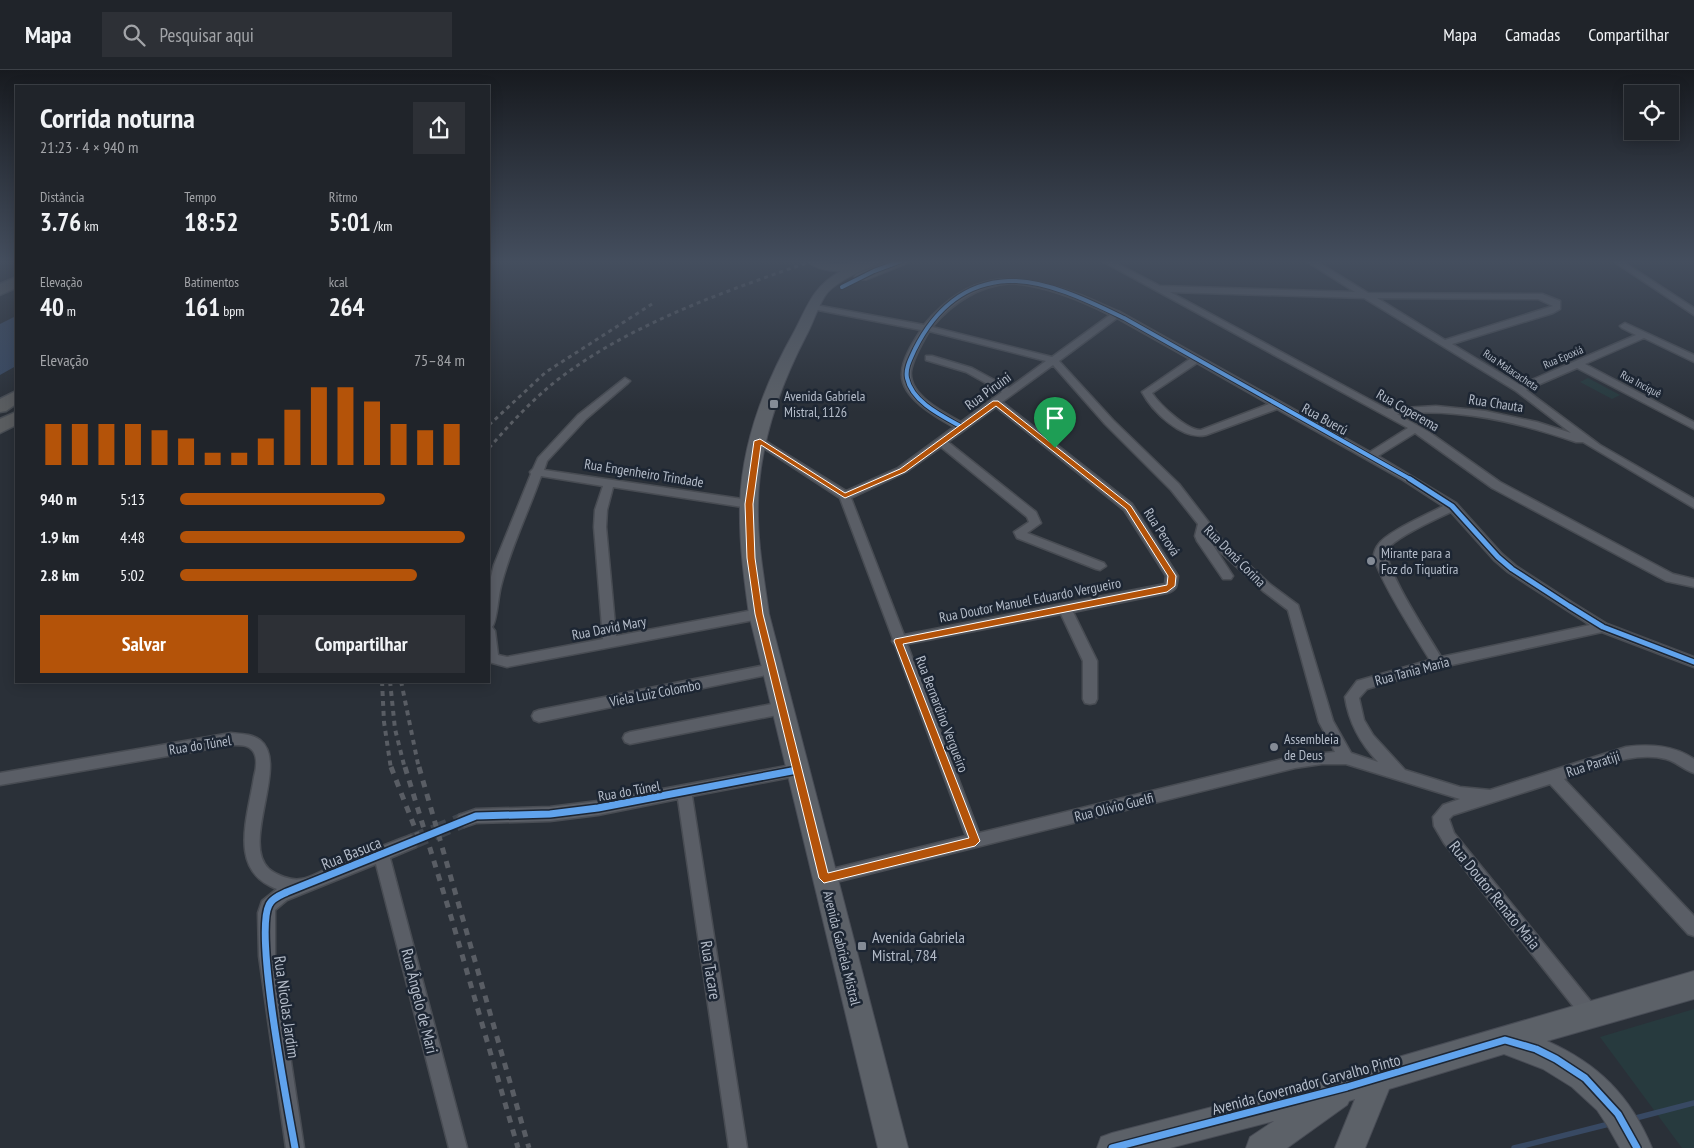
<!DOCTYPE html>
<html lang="pt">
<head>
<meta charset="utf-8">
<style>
	body { margin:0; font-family:"PT Sans Narrow",sans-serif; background:#2d3036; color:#f1f3f6; height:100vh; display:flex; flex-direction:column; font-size:19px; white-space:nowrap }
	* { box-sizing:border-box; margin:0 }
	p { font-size:16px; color:#a2a4a8 }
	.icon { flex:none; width:28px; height:28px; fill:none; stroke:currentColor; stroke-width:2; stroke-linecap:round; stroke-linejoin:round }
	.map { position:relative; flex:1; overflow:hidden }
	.panel { position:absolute; left:15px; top:15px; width:475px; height:598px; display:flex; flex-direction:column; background:#20242a; border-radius:0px; box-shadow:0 2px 12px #0003,0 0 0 1px #3d4147 }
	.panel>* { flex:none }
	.buttons { position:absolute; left:1624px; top:15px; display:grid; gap:10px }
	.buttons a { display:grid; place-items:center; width:55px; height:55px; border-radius:0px; background:#20242a; box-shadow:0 2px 12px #0003,0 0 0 1px #3d4147; font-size:25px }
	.pin { position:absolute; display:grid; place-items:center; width:42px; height:42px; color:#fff; margin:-51px -21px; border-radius:50% 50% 50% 0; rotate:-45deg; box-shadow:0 0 5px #0007 }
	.pin .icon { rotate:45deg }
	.round { display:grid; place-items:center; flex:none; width:52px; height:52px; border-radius:0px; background:#2d3036 }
	.head { display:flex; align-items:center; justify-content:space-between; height:85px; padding:0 25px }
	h1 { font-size:28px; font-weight:800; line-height:38px }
	.stats { display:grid; grid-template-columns:repeat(3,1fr); gap:8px; height:85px; padding:5px 25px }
	.stats div { display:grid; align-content:center }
	.stats b { font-size:25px; font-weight:800 }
	.stats small { font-size:14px; font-weight:400 }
	.stats p { font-size:14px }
	.chart { height:140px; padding:10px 25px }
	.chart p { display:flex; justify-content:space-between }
	.chart svg { width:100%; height:90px; margin-top:5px; stroke:#b45309; stroke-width:6 }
	.action { display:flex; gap:10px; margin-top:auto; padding:10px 25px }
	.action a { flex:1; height:58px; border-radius:0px; background:#b45309; color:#fff; font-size:20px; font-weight:800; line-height:58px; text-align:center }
	.action a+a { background:#2d3036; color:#f1f3f6 }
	ul { padding:0 25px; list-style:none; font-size:16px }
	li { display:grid; grid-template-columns:80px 60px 1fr; align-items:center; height:38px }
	li i { height:12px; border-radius:6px; background:#b45309 }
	header { display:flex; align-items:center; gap:30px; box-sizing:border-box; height:70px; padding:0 25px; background:#20242a; border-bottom:1px solid #3d4147 }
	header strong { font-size:24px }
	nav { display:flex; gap:28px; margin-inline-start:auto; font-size:18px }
	.search { width:350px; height:45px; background:#2d3036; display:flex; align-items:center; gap:12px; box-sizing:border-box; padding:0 18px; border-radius:0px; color:#a2a4a8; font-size:19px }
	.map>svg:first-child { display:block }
	.green { fill:#273a3e }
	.water { fill:#384963 }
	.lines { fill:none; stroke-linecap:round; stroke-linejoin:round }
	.stream { stroke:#384963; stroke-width:5.5 }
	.minor-tunnel { stroke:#3f454e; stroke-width:16; stroke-dasharray:16 8; stroke-linecap:butt }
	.minor-casing { stroke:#484c53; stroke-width:3 }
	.primary-casing { stroke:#484c55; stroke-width:2 }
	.motorway-casing { stroke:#474c53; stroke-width:3 }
	.minor { fill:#5a5e66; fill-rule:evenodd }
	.primary { fill:#5c6168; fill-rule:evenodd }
	.motorway { fill:#5a5d60; fill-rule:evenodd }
	.rail-far2 { stroke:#595d64; stroke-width:3; stroke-dasharray:4 4; stroke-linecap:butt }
	.rail-far1 { stroke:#595d64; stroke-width:4; stroke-dasharray:5 5; stroke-linecap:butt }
	.rail { stroke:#595d64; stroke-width:5; stroke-dasharray:7 7; stroke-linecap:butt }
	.cycleway-far2-casing { stroke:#1d2633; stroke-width:6 }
	.cycleway-far1-casing { stroke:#1d2633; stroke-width:8 }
	.cycleway-casing { stroke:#1d2633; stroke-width:10 }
	.cycleway-far2 { stroke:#60a3ed; stroke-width:4 }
	.cycleway-far1 { stroke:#60a3ed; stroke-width:5 }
	.cycleway { stroke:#60a3ed; stroke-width:7 }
	.route { fill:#b45309; stroke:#fff; fill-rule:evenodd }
	.poi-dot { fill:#848b96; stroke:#1d2633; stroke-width:2 }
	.labels { text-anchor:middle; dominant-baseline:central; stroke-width:5; stroke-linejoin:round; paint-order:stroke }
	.far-street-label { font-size:11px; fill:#b4bcc9; stroke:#1d2633 }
	.street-label { font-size:14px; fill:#b4bcc9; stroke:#1d2633 }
	.poi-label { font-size:14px; fill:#b4bcc9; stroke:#1d2633; text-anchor:start }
	.near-street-label { font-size:16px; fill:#b4bcc9; stroke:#1d2633 }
	.near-poi-label { font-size:16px; fill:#b4bcc9; stroke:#1d2633; text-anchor:start }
</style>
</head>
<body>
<header>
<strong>Mapa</strong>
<div class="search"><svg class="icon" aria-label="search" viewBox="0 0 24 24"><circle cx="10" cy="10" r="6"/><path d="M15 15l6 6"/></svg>Pesquisar aqui</div>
<nav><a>Mapa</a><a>Camadas</a><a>Compartilhar</a></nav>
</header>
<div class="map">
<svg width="1694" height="1078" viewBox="0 0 1694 1078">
	<rect width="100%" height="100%" fill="#2a3038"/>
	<!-- green -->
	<g class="green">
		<polygon points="1588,308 1620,325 1612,329 1580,312"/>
		<polygon points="1694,939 1694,1078 1682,1078 1600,967"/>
	</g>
	<!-- water -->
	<polygon class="water" points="16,246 16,296 0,305 0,254"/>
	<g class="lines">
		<!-- stream -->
		<g class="stream">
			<polyline points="1632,1049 1694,1033"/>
			<polyline points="1514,1078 1613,1053"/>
		</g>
		<!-- minor-tunnel -->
		<polyline class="minor-tunnel" points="411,772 464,750"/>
		<defs>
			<g id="minor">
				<path d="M1102,191H1112L1160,216L1355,222L1306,191H1316L1368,223L1542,224L1560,231V239L1553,243L1452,274L1520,315L1636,265L1622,258L1620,256L1625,253L1694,285V292L1644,268L1585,294L1694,352V359L1577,298L1526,320L1600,375L1694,429V438L1583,372H1576C1518,352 1459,338 1397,344L1429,362L1500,412L1673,504L1694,509V517L1666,511L1492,418L1415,363L1378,386L1456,433L1502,484L1516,496L1573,533L1607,554L1694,587V597L1602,562L1438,598L1367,619L1359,628L1364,650L1373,665L1405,700L1460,717L1490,720L1626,677C1650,674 1673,675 1694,689V703C1684,700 1677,692 1666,689C1633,680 1596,699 1564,709L1694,846V866L1688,864L1550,714L1453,745L1449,749L1454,763L1597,939L1600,945L1597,951L1591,954L1585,951L1444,773L1434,756L1433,747L1443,735L1460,729L1346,694H1322L1295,698L824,815L818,813L816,808L818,803L824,801L966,766L895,575L892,571L893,569L840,428L753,371L754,369H762L846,421L898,398L954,357C936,347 900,327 902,303C902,289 914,271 921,260L813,239L809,236L810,234L924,255C970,200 1015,201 1077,224C1092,229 1106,237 1120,242L1370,382L1408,358ZM1011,213C1046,216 1079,229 1110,245L1052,287L932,257C953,232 978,216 1011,213ZM1170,222L1364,228L1516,321L1571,363L1537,352L1485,341L1436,336L1387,339ZM1377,228L1538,229L1553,236L1445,270ZM1117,248L1190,289L1142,322C1152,341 1182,371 1206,365L1277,339L1403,410L1443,436C1429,444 1386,462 1378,475C1376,477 1374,483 1374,485C1374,502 1419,572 1430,590L1357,611L1345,627C1349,653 1360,673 1378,692L1351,683L1333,651L1298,535L1271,515L1224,472L1179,414L1113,350L1059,291ZM929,261L1046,291L1009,318L972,298L932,286H926V290L966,302L1002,322L961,352C944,343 908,325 911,301C913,288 922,273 929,261ZM1197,293L1269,334L1201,360C1187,361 1159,334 1152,323ZM1053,295L1105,354L1171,420L1198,454L1195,466L1197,471L1223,509H1231L1233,506L1207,466L1216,478L1263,521L1288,540L1319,652L1335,682L1295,686L979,763L907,574L1061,544L1083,591V629L1085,633L1090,634L1095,633L1097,629V591L1073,542L1167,523C1177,521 1177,515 1178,506L1132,434L1002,332ZM996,337L1124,440L1166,506L1165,514L904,565L851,428L906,402L941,377L1027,447L1029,452L1014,462L1017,468L1096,499L1100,500L1106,496L1104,493L1027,463L1041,453L1036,442L948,372ZM1451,442L1494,490L1508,502L1590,555L1441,587C1432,571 1380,493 1388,479C1394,468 1438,448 1451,442Z"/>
				<polygon points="1613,191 1622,191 1694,238 1694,245"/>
				<path d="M625,308L630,311L628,313L586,349L547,391L544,400L749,430L755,434L749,438L613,417L607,440L606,457L616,566L759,539L763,541L765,544L763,547L759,549L507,597L489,592V515L494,495L531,404L530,402L533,399L538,388L578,345ZM541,406L603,416L595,440L594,457L603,569L507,587L498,585L495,561L492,557C497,552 498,526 501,516C510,479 528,443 541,406Z"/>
				<polygon points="771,594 776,595 778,599 776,603 771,604 539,652 534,650 532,646 534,642 539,640"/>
				<polygon points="782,632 787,634 789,638 787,642 782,644 630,674 625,672 623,668 625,664 630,662"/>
				<path d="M231,663C241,664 252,664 260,670C290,693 240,773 269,799C276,805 291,811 301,809C310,808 321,801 329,798C357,787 383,775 411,765L416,767L419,772L416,777L390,788L467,1078H449L376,794L287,830L275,840V886L304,1078H286L259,886L258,843L262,831L277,819C227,801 248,747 254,707C256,700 258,688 253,681C248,674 238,675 231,675L0,715V703Z"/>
				<polygon points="797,694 802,696 804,700 802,704 797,706 692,726 747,1078 729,1078 678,729 598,745 550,751 476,753 464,757 459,755 456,750 459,745 476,739 550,737 598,731"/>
			</g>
			<g id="primary">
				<path d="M807,191C818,191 826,193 835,194C850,194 865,190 880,191L878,194C861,201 841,209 828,222C819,232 813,254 806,266C779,318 759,375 758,434C757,471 764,508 769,544L908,1078H878L749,544C744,508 739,471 740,434C742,373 764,315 794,262C808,236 812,217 841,201C830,202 815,199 807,191Z"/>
				<polygon points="890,191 908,191 906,194 866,210 856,210 854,207 856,204"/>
				<path d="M1694,901V929L1547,971C1598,994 1630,1025 1652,1078H1620L1607,1055L1597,1040L1572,1017L1543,999L1504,984L1389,1019L1365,1078H1335L1355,1029L1349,1031L1347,1035L1287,1078H1246L1250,1067L1274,1051L1170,1078H1097L1101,1067L1112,1063L1347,1002Z"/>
			</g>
			<g id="motorway">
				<polygon points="16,207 16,218 0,225 0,214"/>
				<polygon points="16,321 16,334 6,341 0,342 0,329"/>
				<polygon points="16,342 16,355 0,363 0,349"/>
			</g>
		</defs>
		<!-- minor casing -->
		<use href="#minor" class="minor-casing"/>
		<!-- primary casing -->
		<use href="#primary" class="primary-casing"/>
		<!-- motorway casing -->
		<use href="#motorway" class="motorway-casing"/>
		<!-- minor -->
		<use href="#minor" class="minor"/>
		<!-- primary -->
		<use href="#primary" class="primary"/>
		<!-- motorway -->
		<use href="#motorway" class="motorway"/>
		<!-- rail-far2 -->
		<g class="rail-far2">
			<polyline points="489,355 546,302 652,234"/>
			<path d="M489,378C510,354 531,331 556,311C631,253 724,222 812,191"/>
		</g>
		<!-- rail-far1 -->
		<g class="rail-far1">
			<polyline points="382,611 384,652 391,699"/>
			<polyline points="390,611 395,659 405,699"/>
			<polyline points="401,611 419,699"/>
		</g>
		<!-- rail -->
		<g class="rail">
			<polyline points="391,697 420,771"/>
			<polyline points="405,697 452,850 518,1078"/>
			<polyline points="419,697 529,1078"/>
		</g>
		<defs>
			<g id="cycleway-far2">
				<polyline points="842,217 874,201 901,191"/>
				<path d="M962,357C942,346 912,332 907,308C905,298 911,288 915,279C934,241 964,213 1008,211C1045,209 1091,232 1124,248L1412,410"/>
			</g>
			<polyline id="cycleway-far1" points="1410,409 1452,436 1498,487 1512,499 1569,536 1603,557 1694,592"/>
			<g id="cycleway">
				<path d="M295,1078C288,1038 254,864 269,835C272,828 281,825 287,822L476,746L550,744L598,738L797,700"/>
				<polyline points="1112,1078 1347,1017 1505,970 1536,979 1556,989 1585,1008 1618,1044 1637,1078"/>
			</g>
		</defs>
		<!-- cycleway-far2 casing -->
		<use href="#cycleway-far2" class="cycleway-far2-casing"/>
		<!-- cycleway-far1 casing -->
		<use href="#cycleway-far1" class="cycleway-far1-casing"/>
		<!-- cycleway casing -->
		<use href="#cycleway" class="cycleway-casing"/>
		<!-- cycleway-far2 -->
		<use href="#cycleway-far2" class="cycleway-far2"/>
		<!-- cycleway-far1 -->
		<use href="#cycleway-far1" class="cycleway-far1"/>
		<!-- cycleway -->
		<use href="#cycleway" class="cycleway"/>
	</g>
	<!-- sky -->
	<linearGradient id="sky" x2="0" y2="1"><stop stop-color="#171a1f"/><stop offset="0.56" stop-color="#444e5e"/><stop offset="1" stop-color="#444e5e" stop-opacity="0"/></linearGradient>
	<rect width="1694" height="342" fill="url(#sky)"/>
	<!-- route -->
	<path class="route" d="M993,331H998L1131,436L1176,506L1175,516L1167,522L903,574L980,771L975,776L824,813L819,808L755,544L747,488L745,434L754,371L760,369L845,423L900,399ZM996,336L1126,439L1168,506L1167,515L895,569L894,571L969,768L828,803L763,544L755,488L753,434L761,375L845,428L905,402Z"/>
	<!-- markers -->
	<g class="poi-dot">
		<rect x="769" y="329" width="10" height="10" rx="2.5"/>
		<circle cx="1371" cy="491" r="5"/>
		<circle cx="1274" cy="677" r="5"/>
		<rect x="857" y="871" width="10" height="10" rx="2.5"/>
	</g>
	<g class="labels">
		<!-- far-street labels -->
		<g class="far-street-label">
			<text transform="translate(1563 287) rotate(-23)">Rua Epoxiá</text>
			<text transform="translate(1511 300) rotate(34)">Rua Malacacheta</text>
			<text transform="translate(1641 314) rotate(28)">Rua Inciquê</text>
		</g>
		<!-- street labels -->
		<g class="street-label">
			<text transform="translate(988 321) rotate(-36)">Rua Piruini</text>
			<text transform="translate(1496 333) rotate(9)">Rua Chauta</text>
			<text transform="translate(1408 340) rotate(30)">Rua Coperema</text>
			<text transform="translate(1325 349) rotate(29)">Rua Buerú</text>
			<text transform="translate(644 403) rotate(9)">Rua Engenheiro Trindade</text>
			<text transform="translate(1162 462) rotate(57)">Rua Perová</text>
			<text transform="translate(1235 486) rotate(45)">Rua Doná Corina</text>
			<text transform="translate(1030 530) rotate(-11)">Rua Doutor Manuel Eduardo Vergueiro</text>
			<text transform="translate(609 558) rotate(-11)">Rua David Mary</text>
			<text transform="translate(1412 601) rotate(-15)">Rua Tania Maria</text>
			<text transform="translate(655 623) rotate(-11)">Viela Luiz Colombo</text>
			<text transform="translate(942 644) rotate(69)">Rua Bernardino Vergueiro</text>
			<text transform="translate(200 675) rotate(-9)">Rua do Túnel</text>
			<text transform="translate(1593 694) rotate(-18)">Rua Paratiji</text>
			<text transform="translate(629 721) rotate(-10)">Rua do Túnel</text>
			<text transform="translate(1114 737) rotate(-14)">Rua Olívio Guelfi</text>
			<text transform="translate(842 878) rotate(76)">Avenida Gabriela Mistral</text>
		</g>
		<!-- poi labels -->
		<g class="poi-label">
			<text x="784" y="326">Avenida Gabriela<tspan x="784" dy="16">Mistral, 1126</tspan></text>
			<text x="1381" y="483">Mirante para a<tspan x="1381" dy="16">Foz do Tiquatira</tspan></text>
			<text x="1284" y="669">Assembleia<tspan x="1284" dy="16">de Deus</tspan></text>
		</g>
		<!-- near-street labels -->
		<g class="near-street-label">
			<text transform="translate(351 783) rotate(-22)">Rua Basuca</text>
			<text transform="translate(1495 825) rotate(51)">Rua Doutor Renato Maia</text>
			<text transform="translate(711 900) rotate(81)">Rua Tacare</text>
			<text transform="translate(420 931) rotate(76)">Rua Ângelo de Mari</text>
			<text transform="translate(287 937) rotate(82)">Rua Nicolas Jardim</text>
			<text transform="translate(1306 1014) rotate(-15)">Avenida Governador Carvalho Pinto</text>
		</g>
		<!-- near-poi labels -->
		<g class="near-poi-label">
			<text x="872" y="867">Avenida Gabriela<tspan x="872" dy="18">Mistral, 784</tspan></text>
		</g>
	</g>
</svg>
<div class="buttons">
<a><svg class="icon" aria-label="locate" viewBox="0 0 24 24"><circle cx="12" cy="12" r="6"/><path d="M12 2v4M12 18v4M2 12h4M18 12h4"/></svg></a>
</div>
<div class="pin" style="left:1055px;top:378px;background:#1e9e55"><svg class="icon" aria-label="arrive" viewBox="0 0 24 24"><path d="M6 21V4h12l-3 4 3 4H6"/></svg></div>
<section class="panel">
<div class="head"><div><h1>Corrida noturna</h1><p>21:23 · 4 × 940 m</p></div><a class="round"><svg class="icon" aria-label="share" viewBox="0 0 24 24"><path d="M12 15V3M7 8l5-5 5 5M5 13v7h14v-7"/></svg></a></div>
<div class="stats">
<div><p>Distância</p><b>3.76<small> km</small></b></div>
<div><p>Tempo</p><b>18:52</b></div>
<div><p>Ritmo</p><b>5:01<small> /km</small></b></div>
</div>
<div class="stats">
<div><p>Elevação</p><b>40<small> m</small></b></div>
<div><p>Batimentos</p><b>161<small> bpm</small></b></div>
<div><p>kcal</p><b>264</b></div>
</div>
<div class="chart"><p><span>Elevação</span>75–84 m</p>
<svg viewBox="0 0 160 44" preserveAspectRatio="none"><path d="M5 44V24M15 44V24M25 44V24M35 44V24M45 44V27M55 44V31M65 44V38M75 44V38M85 44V31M95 44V17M105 44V6M115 44V6M125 44V13M135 44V24M145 44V27M155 44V24"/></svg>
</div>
<ul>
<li><b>940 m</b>5:13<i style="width:72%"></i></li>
<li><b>1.9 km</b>4:48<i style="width:100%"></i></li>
<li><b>2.8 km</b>5:02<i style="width:83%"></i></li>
</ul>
<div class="action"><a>Salvar</a><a>Compartilhar</a></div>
</section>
</div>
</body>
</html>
